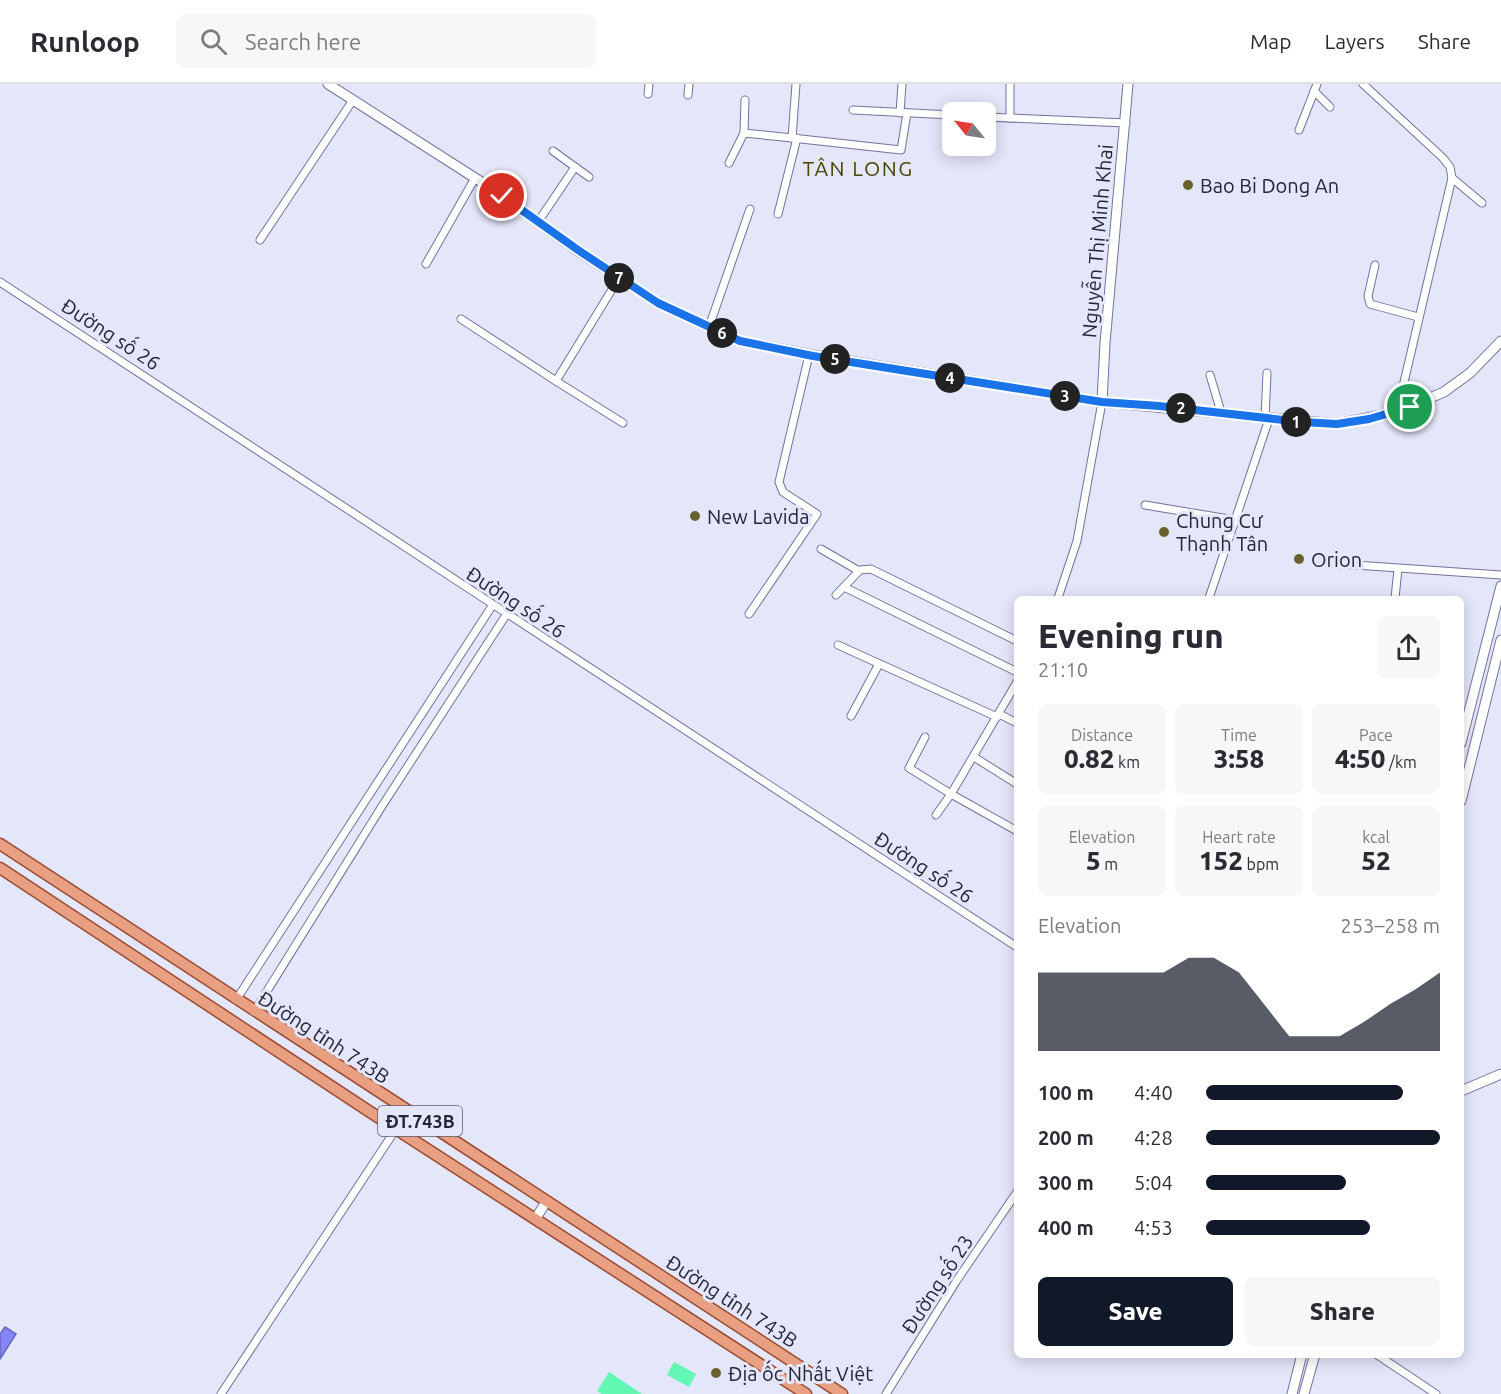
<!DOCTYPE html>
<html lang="en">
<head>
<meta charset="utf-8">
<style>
	body { margin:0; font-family:Ubuntu,sans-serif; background:#f7f7f7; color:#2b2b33; height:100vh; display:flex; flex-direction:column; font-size:22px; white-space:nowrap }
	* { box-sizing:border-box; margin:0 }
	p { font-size:20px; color:#7c7c81 }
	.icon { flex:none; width:33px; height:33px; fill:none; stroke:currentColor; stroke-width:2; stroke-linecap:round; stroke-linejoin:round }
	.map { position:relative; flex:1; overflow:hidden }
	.sheet { position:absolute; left:1014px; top:512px; width:450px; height:762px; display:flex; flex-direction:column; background:#fff; border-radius:9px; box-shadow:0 3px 15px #0003 }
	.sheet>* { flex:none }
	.needle { width:39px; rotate:300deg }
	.tools { position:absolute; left:942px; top:18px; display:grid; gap:12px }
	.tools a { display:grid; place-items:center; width:54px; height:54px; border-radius:9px; background:#fff; box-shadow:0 3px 15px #0003; font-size:30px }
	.pin { position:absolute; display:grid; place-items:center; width:51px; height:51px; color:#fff; margin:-26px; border:3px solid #fff; border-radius:50%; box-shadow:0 2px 6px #0007 }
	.km { position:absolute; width:30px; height:30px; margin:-15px; border-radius:50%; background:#222; color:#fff; font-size:16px; line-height:30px; text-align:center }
	.round { display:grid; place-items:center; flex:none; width:63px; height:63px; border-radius:9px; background:#f7f7f7 }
	.headline { display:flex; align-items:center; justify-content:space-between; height:102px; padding:0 24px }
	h1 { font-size:33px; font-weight:800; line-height:45px }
	.stats { display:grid; grid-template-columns:repeat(3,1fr); gap:9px; height:102px; padding:6px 24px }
	.stats div { display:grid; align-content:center; border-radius:9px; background:#f7f7f7; text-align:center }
	.stats b { font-size:26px; font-weight:800 }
	.stats small { font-size:16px; font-weight:400 }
	.stats p { font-size:16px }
	.chart { height:168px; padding:12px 24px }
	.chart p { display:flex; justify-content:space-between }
	.chart svg { width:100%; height:108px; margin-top:6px; fill:#111827; opacity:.7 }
	.button { display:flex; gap:12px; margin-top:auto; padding:12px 24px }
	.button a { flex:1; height:69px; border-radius:9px; background:#111827; color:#fff; font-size:24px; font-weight:800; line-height:69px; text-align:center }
	.button a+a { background:#f7f7f7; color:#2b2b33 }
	ul { padding:0 24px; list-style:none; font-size:20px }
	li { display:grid; grid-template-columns:96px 72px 1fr; align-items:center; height:45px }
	li i { height:15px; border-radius:8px; background:#111827 }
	header { display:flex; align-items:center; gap:36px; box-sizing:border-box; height:84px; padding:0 30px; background:#fff; border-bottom:2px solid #e1e1e2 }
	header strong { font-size:28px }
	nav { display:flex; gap:33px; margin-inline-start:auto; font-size:21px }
	.search { width:420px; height:54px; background:#f7f7f7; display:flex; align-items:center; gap:15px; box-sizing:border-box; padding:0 21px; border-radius:9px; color:#7c7c81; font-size:22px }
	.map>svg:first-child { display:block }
	.green { fill:#62f8b4 }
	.water { fill:#8485f7; stroke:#6768bd; stroke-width:1.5 }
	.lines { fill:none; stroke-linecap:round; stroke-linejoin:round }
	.street-casing { stroke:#70739c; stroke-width:9 }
	.secondary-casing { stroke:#70739c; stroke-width:11 }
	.primary-casing { stroke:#9a4b31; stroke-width:13 }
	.street { stroke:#fff; stroke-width:7 }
	.secondary { stroke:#fff; stroke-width:9 }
	.primary { stroke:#e99f82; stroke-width:10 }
	.route-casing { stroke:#fff; stroke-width:12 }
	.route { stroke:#1a73e8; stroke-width:8 }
	.poi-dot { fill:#68602d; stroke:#e4e6f9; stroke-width:2 }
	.labels { text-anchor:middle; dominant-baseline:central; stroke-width:6; stroke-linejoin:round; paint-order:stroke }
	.shield { fill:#e4e6f9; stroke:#5e5f70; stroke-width:1.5 }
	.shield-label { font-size:18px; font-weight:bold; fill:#242536 }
	.poi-label { font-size:20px; fill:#242536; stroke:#e4e6f9; text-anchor:start }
	.street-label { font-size:20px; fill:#242536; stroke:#e4e6f9 }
	.neighbourhood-label { font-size:21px; letter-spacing:1.5px; fill:#4c4300; stroke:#e4e6f9 }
</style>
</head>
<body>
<header>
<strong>Runloop</strong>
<div class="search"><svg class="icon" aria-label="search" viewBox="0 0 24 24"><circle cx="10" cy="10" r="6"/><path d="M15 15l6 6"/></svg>Search here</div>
<nav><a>Map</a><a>Layers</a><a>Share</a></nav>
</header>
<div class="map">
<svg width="1501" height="1310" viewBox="0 0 1501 1310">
	<rect width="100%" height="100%" fill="#e4e6f9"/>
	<!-- green -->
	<g class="green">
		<polygon points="674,1278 696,1290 689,1303 667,1291"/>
		<polygon points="609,1288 642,1310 602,1310 597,1307"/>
	</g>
	<!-- water -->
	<polygon class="water" points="5,1243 16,1250 0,1275 0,1250"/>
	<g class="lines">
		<defs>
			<g id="street">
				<polyline points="796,0 792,54 901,66 907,29"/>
				<polyline points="1363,0 1443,74 1450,83 1452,94 1397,328"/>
				<polyline points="1314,7 1330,23"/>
				<polyline points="648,10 649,0"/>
				<polyline points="688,11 689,0"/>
				<polyline points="853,26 952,31"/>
				<polyline points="900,29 902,0"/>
				<polyline points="986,33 1126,39"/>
				<polyline points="1010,34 1010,0"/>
				<polyline points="1299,46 1317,0"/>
				<polyline points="744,49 745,16"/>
				<polyline points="553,67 589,93"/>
				<polyline points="729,79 744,49 792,54"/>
				<polyline points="1452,94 1482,119"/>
				<polyline points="778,130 797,54"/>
				<polyline points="538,138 575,83"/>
				<polyline points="260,156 353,16"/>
				<polyline points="426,180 475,94"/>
				<polyline points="1375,181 1368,212 1370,220 1418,233"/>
				<polyline points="0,198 1017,863"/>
				<polyline points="461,235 556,297 619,194"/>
				<polyline points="709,243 750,125"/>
				<polyline points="1210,291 1221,328"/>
				<polyline points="556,297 623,339"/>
				<polyline points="1265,334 1267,289"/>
				<polyline points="1145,421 1235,436"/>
				<polyline points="821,465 859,487"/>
				<polyline points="1326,479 1501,491"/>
				<polyline points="844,503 1017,588"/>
				<polyline points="836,511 860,486 871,485 1017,557"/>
				<polyline points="1058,514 1077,457 1102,318"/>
				<polyline points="1209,514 1269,335"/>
				<polyline points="1395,514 1398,485"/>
				<polyline points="749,530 817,430 783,408 779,398 809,271"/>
				<polyline points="838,561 997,633"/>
				<polyline points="1017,598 951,710 1017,747"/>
				<polyline points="999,630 1017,639"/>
				<polyline points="851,632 879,580"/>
				<polyline points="925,653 909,684 951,710 936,731"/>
				<polyline points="974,673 1017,700"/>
				<polyline points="236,916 492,522"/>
				<polyline points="254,928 382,722 506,531"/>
				<polyline points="1376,1270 1436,1310"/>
				<polyline points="221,1310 396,1045"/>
				<polyline points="886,1310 957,1196 1017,1108"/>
			</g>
			<g id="secondary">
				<polyline points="328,0 497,108 578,167 658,219 740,257 812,271 1102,318 1337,340 1397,328 1444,308 1470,289 1501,257"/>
				<polyline points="1102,318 1105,259 1128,0"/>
				<polyline points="1461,659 1501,502"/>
				<polyline points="1461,717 1501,556"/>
				<polyline points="1461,1007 1501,990"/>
				<polyline points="536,1134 546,1118"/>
				<polyline points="1292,1310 1302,1270"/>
				<polyline points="1304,1310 1315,1270"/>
			</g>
			<g id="primary">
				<polyline points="0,760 842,1310"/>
				<polyline points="0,784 396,1045 806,1310"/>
			</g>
		</defs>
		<!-- street casing -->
		<use href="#street" class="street-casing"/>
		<!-- secondary casing -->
		<use href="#secondary" class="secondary-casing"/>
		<!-- primary casing -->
		<use href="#primary" class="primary-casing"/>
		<!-- street -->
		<use href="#street" class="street"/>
		<!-- secondary -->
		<use href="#secondary" class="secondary"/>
		<!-- primary -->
		<use href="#primary" class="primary"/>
	</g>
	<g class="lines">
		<defs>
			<polyline id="route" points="502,112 578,166 658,219 740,257 813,272 1102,318 1159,322 1302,338 1337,340 1369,335 1410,323"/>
		</defs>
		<!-- route casing -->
		<use href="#route" class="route-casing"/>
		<!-- route -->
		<use href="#route" class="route"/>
	</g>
	<!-- markers -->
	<g class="poi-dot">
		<circle cx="1188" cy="101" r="6"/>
		<circle cx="695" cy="432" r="6"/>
		<circle cx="1164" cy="448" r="6"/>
		<circle cx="1299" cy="475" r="6"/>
		<circle cx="716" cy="1289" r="6"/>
	</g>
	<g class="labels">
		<!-- shield labels -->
		<rect class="shield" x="378" y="1022" width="84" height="30" rx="4.5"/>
		<g class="shield-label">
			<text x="420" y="1037">ĐT.743B</text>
		</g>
		<!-- poi labels -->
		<g class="poi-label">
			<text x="1200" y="101">Bao Bi Dong An</text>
			<text x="707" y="432">New Lavida</text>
			<text x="1176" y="436">Chung Cư<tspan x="1176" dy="23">Thạnh Tân</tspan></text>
			<text x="1311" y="475">Orion</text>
			<text x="728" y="1289">Địa ốc Nhất Việt</text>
		</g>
		<!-- street labels -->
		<g class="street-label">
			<text transform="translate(1097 157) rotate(-85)">Nguyễn Thị Minh Khai</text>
			<text transform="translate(111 250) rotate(33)">Đường số 26</text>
			<text transform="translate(516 518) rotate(33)">Đường số 26</text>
			<text transform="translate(924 783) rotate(33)">Đường số 26</text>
			<text transform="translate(324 953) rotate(33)">Đường tỉnh 743B</text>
			<text transform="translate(937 1200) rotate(-57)">Đường số 23</text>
			<text transform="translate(732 1217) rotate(33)">Đường tỉnh 743B</text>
		</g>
		<!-- neighbourhood labels -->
		<g class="neighbourhood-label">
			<text x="858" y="84">TÂN LONG</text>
		</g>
	</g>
</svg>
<div class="tools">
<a><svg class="needle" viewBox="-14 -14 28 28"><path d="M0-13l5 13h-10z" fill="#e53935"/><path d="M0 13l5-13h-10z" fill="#7c7c81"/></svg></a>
</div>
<div class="pin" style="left:1410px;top:323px;background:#1e9e55"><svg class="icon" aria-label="arrive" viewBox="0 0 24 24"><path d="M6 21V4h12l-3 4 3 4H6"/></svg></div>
<div class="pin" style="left:502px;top:112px;background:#d93025"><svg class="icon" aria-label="check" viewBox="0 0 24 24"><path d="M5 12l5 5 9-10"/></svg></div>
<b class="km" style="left:1296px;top:338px">1</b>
<b class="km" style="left:1181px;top:324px">2</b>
<b class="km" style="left:1065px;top:312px">3</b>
<b class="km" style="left:950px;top:294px">4</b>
<b class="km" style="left:835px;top:275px">5</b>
<b class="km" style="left:722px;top:249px">6</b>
<b class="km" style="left:619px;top:194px">7</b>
<section class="sheet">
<div class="headline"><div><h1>Evening run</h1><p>21:10</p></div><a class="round"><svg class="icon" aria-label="share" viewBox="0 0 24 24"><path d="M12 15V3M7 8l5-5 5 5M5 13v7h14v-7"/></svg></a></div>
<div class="stats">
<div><p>Distance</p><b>0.82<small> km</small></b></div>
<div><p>Time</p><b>3:58</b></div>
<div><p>Pace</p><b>4:50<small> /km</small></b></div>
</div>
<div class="stats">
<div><p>Elevation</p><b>5<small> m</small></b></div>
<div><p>Heart rate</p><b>152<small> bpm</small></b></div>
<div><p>kcal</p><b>52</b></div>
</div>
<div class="chart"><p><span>Elevation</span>253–258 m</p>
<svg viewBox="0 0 160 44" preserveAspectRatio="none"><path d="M0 44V12L10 12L20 12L30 12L40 12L50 12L60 6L70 6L80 12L90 25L100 38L110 38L120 38L130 32L140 25L150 19L160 12V44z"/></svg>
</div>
<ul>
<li><b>100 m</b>4:40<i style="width:84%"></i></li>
<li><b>200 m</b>4:28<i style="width:100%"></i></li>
<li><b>300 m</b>5:04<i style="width:60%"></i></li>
<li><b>400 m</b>4:53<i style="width:70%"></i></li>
</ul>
<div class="button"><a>Save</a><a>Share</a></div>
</section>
</div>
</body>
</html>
